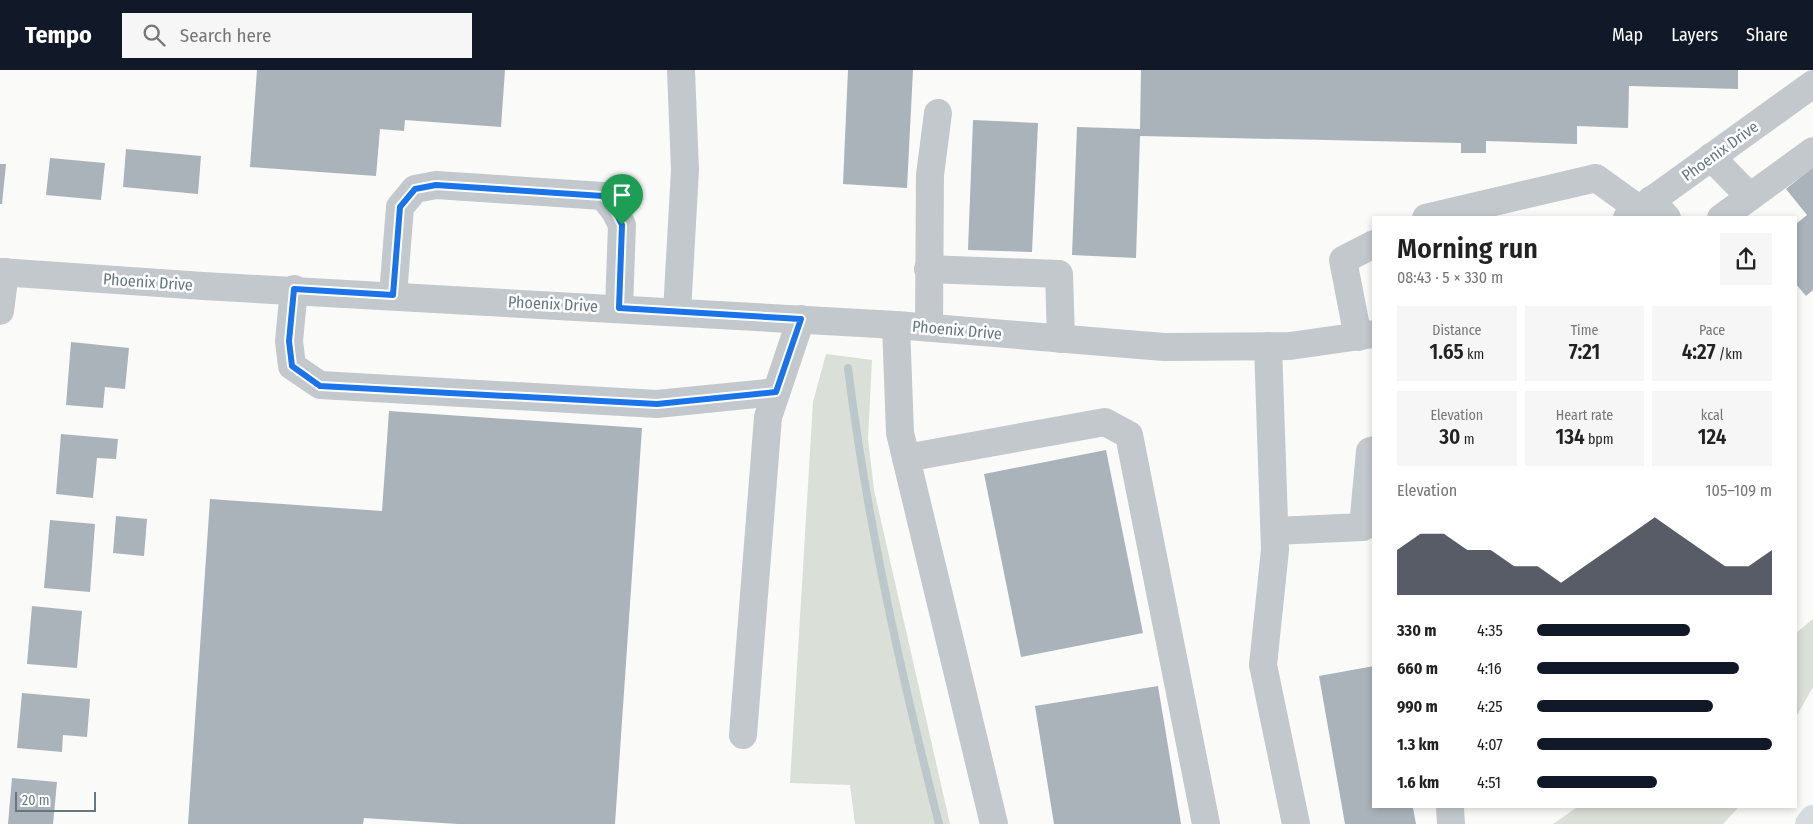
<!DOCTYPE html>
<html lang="en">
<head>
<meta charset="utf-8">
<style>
	body { margin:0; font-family:"Fira Sans Condensed",sans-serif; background:#f6f6f6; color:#222; height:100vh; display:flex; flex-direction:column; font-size:19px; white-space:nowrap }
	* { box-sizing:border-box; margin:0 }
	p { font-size:16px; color:#767676 }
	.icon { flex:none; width:28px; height:28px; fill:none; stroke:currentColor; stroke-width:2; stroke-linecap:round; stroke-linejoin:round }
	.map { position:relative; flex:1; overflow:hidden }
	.side { position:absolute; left:1372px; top:146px; width:425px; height:592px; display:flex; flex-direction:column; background:#fff; border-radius:0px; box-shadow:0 2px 8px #0003 }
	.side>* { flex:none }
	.scale { position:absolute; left:15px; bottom:12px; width:81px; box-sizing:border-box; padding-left:5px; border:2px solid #657683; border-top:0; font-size:14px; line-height:18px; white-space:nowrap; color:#657683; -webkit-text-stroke:4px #fff; paint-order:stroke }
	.pin { position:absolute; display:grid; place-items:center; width:42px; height:42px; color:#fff; margin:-51px -21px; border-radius:50% 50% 50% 0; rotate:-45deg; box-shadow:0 0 5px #0007 }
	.pin .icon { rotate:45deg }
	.round { display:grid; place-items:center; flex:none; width:52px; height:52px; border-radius:0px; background:#f6f6f6 }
	.overview { display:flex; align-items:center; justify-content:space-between; height:85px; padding:0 25px }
	h1 { font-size:28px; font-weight:600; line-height:38px }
	.stats { display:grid; grid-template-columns:repeat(3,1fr); gap:8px; height:85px; padding:5px 25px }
	.stats div { display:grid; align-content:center; border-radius:0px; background:#f6f6f6; text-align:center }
	.stats b { font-size:21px; font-weight:600 }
	.stats small { font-size:14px; font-weight:400 }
	.stats p { font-size:14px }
	.chart { height:140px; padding:10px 25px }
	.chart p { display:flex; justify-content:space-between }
	.chart svg { width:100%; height:90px; margin-top:5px; fill:#111827; opacity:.7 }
	ul { padding:0 25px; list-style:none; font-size:16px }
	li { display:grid; grid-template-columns:80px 60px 1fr; align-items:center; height:38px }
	li i { height:12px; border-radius:6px; background:#111827 }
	header { display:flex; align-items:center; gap:30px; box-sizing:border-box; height:70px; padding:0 25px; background:#111827; color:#fff }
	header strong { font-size:24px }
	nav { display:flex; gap:28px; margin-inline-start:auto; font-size:18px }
	.search { width:350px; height:45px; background:#f6f6f6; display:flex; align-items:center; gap:12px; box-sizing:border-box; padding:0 18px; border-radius:0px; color:#767676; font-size:19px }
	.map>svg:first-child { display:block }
	.green { fill:#dadfd7 }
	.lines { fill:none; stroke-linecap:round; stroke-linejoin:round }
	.stream { stroke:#bbc7cb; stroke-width:8 }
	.building { fill:#aab3b9 }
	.minor { stroke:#c3c8cc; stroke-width:28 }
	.highway { stroke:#d6dbdf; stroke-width:28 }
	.route-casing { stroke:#fff; stroke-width:10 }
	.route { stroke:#1a73e8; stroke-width:6 }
	.labels { text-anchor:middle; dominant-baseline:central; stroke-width:5; stroke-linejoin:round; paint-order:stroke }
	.street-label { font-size:16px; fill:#657683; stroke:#fff }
</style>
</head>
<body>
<header>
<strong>Tempo</strong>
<div class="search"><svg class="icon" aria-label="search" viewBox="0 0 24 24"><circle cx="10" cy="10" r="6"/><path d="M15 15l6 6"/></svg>Search here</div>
<nav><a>Map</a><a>Layers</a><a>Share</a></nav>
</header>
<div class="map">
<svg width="1813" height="754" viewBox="0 0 1813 754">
	<rect width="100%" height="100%" fill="#fafaf8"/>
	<!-- green -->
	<g class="green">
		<polygon points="826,284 872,290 868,369 874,420 950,754 855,754 850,715 790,713 813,332"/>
		<polygon points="1813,549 1813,617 1796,647 1796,563"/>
		<polygon points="1576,738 1738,738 1723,754 1553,754"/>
	</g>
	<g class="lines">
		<!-- stream -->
		<path class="stream" d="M848,298C867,452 901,604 939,754"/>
	</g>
	<!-- building -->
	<g class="building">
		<polygon points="257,0 505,0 501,57 405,50 404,61 380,59 376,106 250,97"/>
		<polygon points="848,0 913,0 907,118 843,114"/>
		<polygon points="1141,0 1738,0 1738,19 1629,16 1628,58 1577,56 1577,74 1486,71 1486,83 1461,83 1461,73 1140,66 1136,188 1072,185 1077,57 1140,59"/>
		<polygon points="973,50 1038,53 1032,182 968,180"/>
		<polygon points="126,79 201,86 198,124 123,117"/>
		<polygon points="50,88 105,93 101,130 46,125"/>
		<polygon points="0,94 6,94 2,134 0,134"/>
		<polygon points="1813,97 1813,220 1806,226 1796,214 1796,154 1807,145 1786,119"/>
		<polygon points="71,272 129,278 125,319 105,317 103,338 66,335"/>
		<polygon points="389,341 642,358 615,754 458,754 364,748 363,754 188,754 210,429 382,441"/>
		<polygon points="61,364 118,369 116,389 97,388 93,428 56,424"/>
		<polygon points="1106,380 1143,563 1021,587 984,404"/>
		<polygon points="116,446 147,449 144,486 113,483"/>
		<polygon points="50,450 95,454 90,522 44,518"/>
		<polygon points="32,536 82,541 77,598 27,594"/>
		<polygon points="1374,596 1374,738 1413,738 1416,754 1345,754 1319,606"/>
		<polygon points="1158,616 1181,754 1054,754 1035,636"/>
		<polygon points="22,623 90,629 87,667 63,665 62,682 17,678"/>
		<polygon points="12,708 57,712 53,754 8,754"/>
	</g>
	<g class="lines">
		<!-- minor -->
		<g class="minor">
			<polyline points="1711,87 1750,127"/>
			<polyline points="1651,130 1667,148"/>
			<polyline points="1426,148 1596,108 1639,139"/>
			<polyline points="1627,148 1813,14"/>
			<polyline points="1721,148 1813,81"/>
			<polyline points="928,199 1059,204 1061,269"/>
			<polyline points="0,202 203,216 896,255 1164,277 1290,276 1374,264"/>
			<polyline points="294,219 289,271 292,296 320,315 657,334 776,322"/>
			<polyline points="393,225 400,137 415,119 436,115 603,126 615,141 622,155 619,238"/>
			<polyline points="0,241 5,202"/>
			<polyline points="677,242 685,100 681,0"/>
			<polyline points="896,255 900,363 994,754"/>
			<polyline points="929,257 930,105 938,43"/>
			<polyline points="1358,267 1343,190 1374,174"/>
			<polyline points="1268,276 1275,480 1263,595 1296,754"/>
			<polyline points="906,388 1105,352 1129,365 1206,754"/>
			<polyline points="1275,461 1363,457 1370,381 1374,380"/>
			<polyline points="743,665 768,347 801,249"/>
			<polyline points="1450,738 1451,754"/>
		</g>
		<!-- highway -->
		<polyline class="highway" points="1809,754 1813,749"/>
	</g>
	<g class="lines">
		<defs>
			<polygon id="route" points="436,115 603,126 615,141 622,155 619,238 801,249 776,322 657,334 320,316 292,296 289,271 294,219 393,225 400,137 415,119"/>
		</defs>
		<!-- route casing -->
		<use href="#route" class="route-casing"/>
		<!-- route -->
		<use href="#route" class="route"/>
	</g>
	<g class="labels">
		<!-- street labels -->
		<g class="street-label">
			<text transform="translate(1720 81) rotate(-36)">Phoenix Drive</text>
			<text transform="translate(148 212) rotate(4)">Phoenix Drive</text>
			<text transform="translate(553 234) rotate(3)">Phoenix Drive</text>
			<text transform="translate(957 260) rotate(5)">Phoenix Drive</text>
		</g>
	</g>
</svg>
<div class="scale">20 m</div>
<div class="pin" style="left:622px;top:155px;background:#1e9e55"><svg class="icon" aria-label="arrive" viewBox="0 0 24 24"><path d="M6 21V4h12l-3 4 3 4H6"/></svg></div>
<section class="side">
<div class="overview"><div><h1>Morning run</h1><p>08:43 · 5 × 330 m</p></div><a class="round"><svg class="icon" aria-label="share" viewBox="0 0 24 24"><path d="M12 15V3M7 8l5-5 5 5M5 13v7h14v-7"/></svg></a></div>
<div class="stats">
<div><p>Distance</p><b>1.65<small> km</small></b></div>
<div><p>Time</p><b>7:21</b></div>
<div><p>Pace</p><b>4:27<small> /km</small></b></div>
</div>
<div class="stats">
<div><p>Elevation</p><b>30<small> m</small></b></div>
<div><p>Heart rate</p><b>134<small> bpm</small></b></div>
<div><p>kcal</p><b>124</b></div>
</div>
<div class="chart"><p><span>Elevation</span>105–109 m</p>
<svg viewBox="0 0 160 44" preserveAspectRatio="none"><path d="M0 44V22L10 14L20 14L30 22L40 22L50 30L60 30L70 38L80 30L90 22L100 14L110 6L120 14L130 22L140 30L150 30L160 22V44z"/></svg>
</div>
<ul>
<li><b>330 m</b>4:35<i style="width:65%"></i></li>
<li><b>660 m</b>4:16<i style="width:86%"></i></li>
<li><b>990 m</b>4:25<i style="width:75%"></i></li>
<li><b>1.3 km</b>4:07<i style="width:100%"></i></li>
<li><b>1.6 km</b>4:51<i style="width:51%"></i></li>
</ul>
</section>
</div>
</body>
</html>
